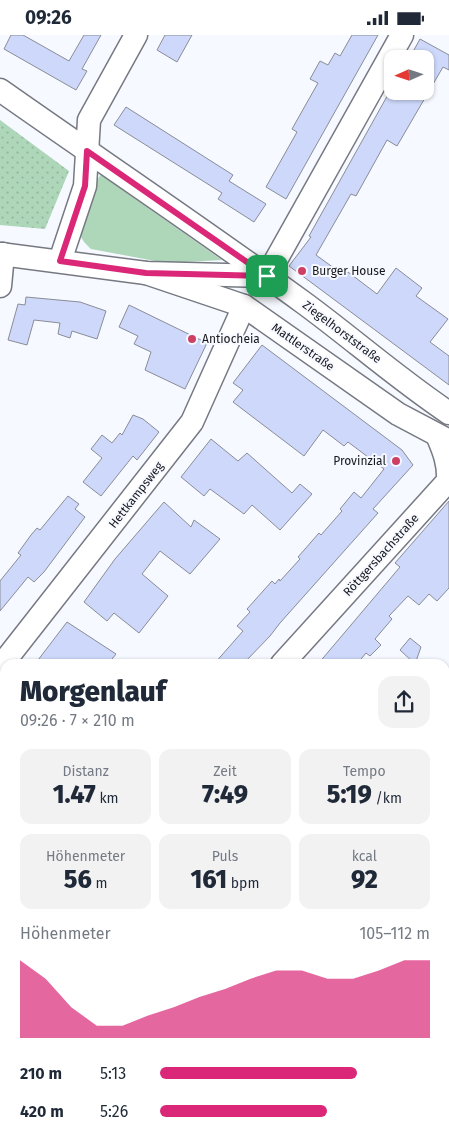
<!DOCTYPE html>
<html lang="de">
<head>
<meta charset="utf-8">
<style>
	body { margin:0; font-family:"Fira Sans",sans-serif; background:#f2f2f3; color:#1f2937; height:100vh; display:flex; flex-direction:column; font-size:19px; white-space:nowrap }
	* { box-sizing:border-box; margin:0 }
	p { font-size:16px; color:#747a83 }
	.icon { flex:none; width:28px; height:28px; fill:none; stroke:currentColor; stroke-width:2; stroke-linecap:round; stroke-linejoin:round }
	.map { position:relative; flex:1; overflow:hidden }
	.sheet { position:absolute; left:0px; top:624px; width:450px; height:481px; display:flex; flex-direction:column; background:#fff; border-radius:15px 15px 0 0; box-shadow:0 1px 4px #0004 }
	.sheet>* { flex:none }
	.needle { width:32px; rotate:267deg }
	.tools { position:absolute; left:384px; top:15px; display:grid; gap:10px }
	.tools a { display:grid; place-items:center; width:50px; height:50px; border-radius:10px; background:#fff; box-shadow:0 1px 4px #0004; font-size:25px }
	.pin { position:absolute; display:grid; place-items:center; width:42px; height:42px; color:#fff; margin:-21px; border-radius:10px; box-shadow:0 2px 8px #0006 }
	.round { display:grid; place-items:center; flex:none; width:52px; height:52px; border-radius:15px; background:#f2f2f3 }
	.head { display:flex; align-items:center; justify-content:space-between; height:85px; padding:0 20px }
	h1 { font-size:28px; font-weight:800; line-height:38px }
	.metrics { display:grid; grid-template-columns:repeat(3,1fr); gap:8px; height:85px; padding:5px 20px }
	.metrics div { display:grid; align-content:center; border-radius:12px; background:#f2f2f3; text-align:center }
	.metrics b { font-size:25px; font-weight:800 }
	.metrics small { font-size:14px; font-weight:400 }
	.metrics p { font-size:14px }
	.chart { height:140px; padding:10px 20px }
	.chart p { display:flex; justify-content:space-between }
	.chart svg { width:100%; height:90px; margin-top:5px; fill:#db2777; opacity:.7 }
	ul { padding:0 20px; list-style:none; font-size:16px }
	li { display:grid; grid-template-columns:80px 60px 1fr; align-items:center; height:38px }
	li i { height:12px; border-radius:6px; background:#db2777 }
	.status { display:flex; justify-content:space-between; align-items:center; height:35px; padding:0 25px; background:#fff; direction:ltr }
	.status svg { height:14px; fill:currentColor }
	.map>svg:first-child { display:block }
	.green { fill:#aed6b9 }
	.park { fill:url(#park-dots) }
	.building { fill:#cdd8fa; stroke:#8a8d96 }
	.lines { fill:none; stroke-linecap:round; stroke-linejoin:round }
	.minor-casing { stroke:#767982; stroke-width:25 }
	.minor { stroke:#fff; stroke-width:22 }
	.route-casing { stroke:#fff; stroke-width:10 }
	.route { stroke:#db2777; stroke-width:6 }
	.poi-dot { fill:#ce3f64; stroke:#f6f9ff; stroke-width:2 }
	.labels { text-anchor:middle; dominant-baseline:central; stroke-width:4; stroke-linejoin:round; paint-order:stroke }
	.poi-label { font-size:12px; fill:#17181c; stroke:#f6f9ff; text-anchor:start }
	.street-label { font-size:12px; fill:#17181c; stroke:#f6f9ff }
</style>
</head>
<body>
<div class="status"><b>09:26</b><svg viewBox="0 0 49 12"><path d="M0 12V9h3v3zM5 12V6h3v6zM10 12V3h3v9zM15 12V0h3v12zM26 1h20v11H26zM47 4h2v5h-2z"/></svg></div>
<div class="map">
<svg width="449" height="1104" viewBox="0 0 449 1104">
	<defs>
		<pattern id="park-dots" width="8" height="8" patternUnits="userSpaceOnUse" patternTransform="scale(1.25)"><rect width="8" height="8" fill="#aed6b9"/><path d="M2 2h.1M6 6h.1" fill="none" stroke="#95b79e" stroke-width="1.8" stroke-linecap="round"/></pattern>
	</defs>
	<rect width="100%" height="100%" fill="#f6f9ff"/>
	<!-- green -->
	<g class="green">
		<path d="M104,136L121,141V154L222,225L166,228L91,214C87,210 81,205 80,198C79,182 93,147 104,136Z"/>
		<polygon points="0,1083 5,1086 5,1100 23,1100 29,1104 0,1104"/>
	</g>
	<!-- park -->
	<polygon class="park" points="0,85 69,136 45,194 0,190"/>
	<!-- building -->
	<g class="building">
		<polygon points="11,0 23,0 69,26 84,0 101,0 82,34 87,36 76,55 4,14"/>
		<polygon points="165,0 192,0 177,27 157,15"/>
		<polygon points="352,0 378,0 286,164 266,152 297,97 292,94 318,48 310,44 320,26 328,30 335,18 340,21"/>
		<polygon points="420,4 449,20 449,35 443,32 397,111 387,105 356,161 351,159 316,220 345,241 348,237 377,259 396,233 422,253 416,261 448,284 430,307 449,321 449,350 289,231 311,202 309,201 390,56 425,56 425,24 409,24"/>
		<polygon points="126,72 233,140 229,146 266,169 254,187 218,164 222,158 114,90"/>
		<polygon points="26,262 80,267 106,276 97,304 72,296 70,303 58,299 60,288 34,285 27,310 8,305 18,269 25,270"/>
		<polygon points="129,270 207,308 185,354 145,335 151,317 134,309 138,301 119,292"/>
		<polygon points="262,310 402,415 413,430 373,474 378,478 280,588 270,601 243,629 214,629 243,596 237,591 250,577 247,574 272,546 275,549 279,544 280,546 300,524 298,522 319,498 321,500 342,476 340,474 354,457 361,463 384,434 348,407 344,411 323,395 304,421 233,367 243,355 233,348"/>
		<polygon points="133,380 143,384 159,397 137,425 133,421 101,461 83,447 102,423 91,414 102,400 112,408 120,398 122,400"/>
		<polygon points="211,404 238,426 247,418 292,458 300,449 312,459 280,495 252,470 244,479 210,454 204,461 181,442"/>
		<polygon points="68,461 79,469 75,474 85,482 44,537 34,547 28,542 0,576 0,546 21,520 18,518 31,500 37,493 40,495"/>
		<polygon points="449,466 449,553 437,566 429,559 419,570 408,561 389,581 392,584 375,604 381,610 370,621 366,618 357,629 318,629 400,532 395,528"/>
		<polygon points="164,467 191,492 194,485 220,504 190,539 160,516 142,539 168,561 139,598 114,578 107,586 84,567 115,524"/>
		<polygon points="67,587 116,619 108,629 35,629"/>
		<polygon points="410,603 421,612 415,629 400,615"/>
	</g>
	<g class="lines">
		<defs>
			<g id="minor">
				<path d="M0,55C101,126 204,195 304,268C353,304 398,344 449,378"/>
				<polyline points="0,219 146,238 267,241"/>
				<polyline points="60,226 85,151 89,85 136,0"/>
				<polyline points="146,238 244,271 398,379 449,406"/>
				<polyline points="267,241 402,0"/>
				<polyline points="0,251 3,219"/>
				<path d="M282,629L448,446C449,429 444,416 437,400"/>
				<polyline points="0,632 192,387 244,271"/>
				<polyline points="0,704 5,708"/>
				<polyline points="2,933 5,931"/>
				<polyline points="446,1022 449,1022"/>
				<polyline points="286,1100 286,1104"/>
			</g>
		</defs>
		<!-- minor casing -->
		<use href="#minor" class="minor-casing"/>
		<!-- minor -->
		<use href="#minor" class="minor"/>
	</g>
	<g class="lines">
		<defs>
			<polygon id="route" points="87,116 267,241 146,238 60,226 85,151"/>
		</defs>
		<!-- route casing -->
		<use href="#route" class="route-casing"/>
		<!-- route -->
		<use href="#route" class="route"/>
	</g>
	<!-- markers -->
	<g class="poi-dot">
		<circle cx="302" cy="236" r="5"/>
		<circle cx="192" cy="304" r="5"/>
		<circle cx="396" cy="426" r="5"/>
	</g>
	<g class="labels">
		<!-- poi labels -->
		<g class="poi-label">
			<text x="312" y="236">Burger House</text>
			<text x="202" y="304">Antiocheia</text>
			<text x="386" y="426" text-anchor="end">Provinzial</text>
		</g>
		<!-- street labels -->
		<g class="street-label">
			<text transform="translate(342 297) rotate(37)">Ziegelhorststraße</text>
			<text transform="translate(303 312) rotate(35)">Mattlerstraße</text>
			<text transform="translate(136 460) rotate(-52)">Hettkampsweg</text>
			<text transform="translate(381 520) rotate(-48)">Röttgersbachstraße</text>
		</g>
	</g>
</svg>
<div class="tools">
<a><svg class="needle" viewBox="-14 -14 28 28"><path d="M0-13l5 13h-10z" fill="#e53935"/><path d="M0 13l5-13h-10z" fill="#747a83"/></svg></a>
</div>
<div class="pin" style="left:267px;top:241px;background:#1e9e55"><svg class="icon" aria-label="arrive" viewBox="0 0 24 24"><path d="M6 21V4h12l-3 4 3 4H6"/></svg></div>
<section class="sheet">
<div class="head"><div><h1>Morgenlauf</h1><p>09:26 · 7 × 210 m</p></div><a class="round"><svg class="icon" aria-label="share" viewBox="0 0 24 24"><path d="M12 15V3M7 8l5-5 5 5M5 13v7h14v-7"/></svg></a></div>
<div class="metrics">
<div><p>Distanz</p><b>1.47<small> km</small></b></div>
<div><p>Zeit</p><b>7:49</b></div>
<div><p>Tempo</p><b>5:19<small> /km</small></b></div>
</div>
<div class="metrics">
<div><p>Höhenmeter</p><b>56<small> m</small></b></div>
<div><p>Puls</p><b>161<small> bpm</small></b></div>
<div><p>kcal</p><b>92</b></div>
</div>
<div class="chart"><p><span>Höhenmeter</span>105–112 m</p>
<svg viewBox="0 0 160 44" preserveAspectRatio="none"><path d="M0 44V6L10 15L20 29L30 38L40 38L50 33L60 29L70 24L80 20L90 15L100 11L110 11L120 15L130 15L140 11L150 6L160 6V44z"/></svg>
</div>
<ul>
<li><b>210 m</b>5:13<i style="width:73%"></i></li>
<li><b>420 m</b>5:26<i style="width:62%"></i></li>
</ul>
</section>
</div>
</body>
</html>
